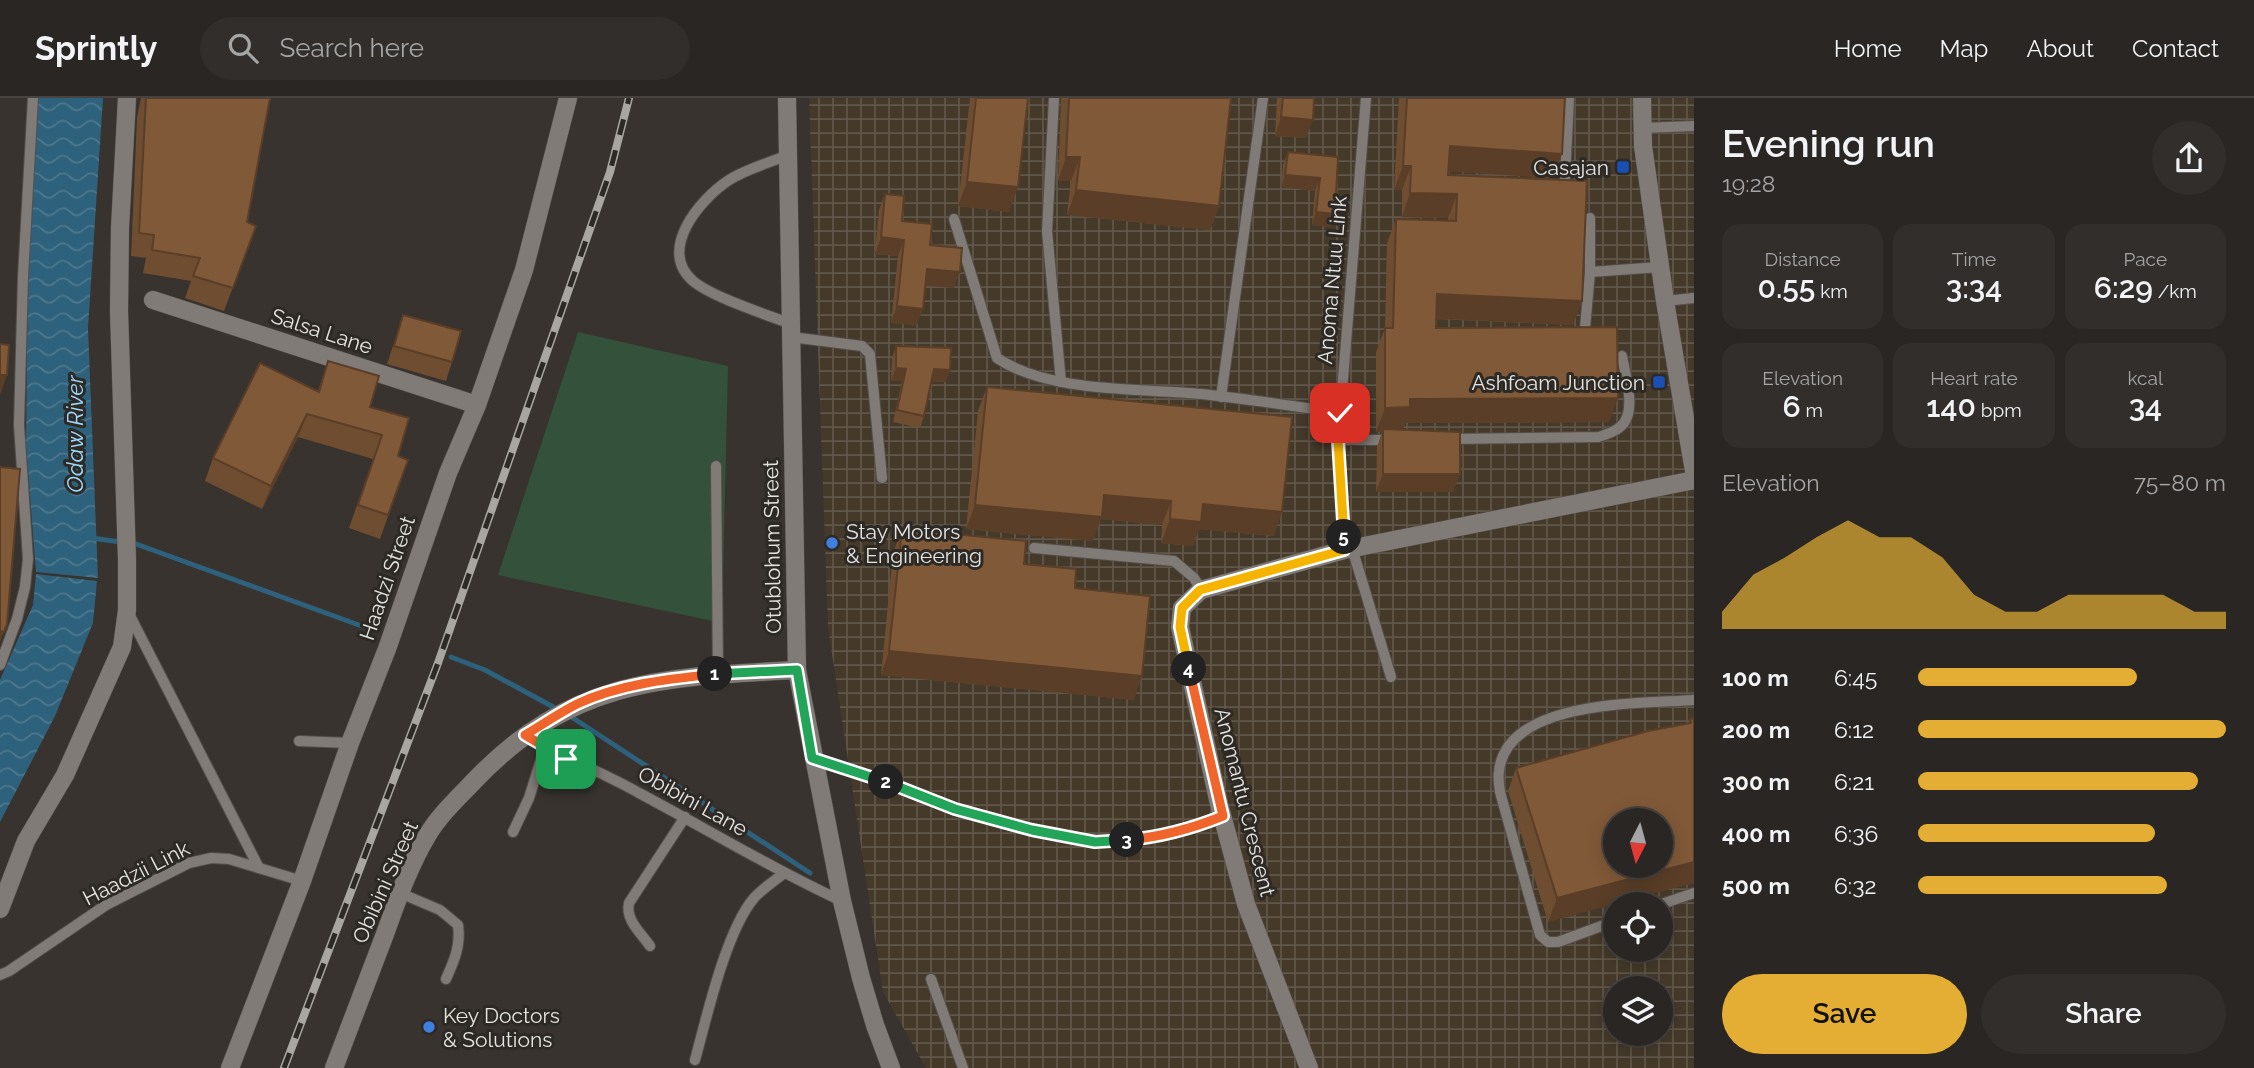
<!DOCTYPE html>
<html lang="en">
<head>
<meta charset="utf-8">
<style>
	body { margin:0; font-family:Raleway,sans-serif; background:#322e2b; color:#f1f3f6; height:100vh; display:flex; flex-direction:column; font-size:26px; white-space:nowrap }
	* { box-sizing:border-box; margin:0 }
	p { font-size:23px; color:#a5a5a6 }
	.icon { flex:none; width:38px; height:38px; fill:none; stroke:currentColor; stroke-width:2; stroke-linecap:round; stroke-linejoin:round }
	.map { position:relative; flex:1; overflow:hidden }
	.panel { display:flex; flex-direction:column; background:#2a2623; width:560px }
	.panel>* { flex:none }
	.needle { width:46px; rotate:186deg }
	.buttons { position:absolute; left:1603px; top:710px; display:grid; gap:14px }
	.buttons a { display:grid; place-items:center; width:70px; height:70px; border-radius:50%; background:#2a2623; box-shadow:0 4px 18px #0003,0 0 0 2px #464341; font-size:35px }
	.pin { position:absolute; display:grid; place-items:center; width:60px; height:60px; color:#fff; margin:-30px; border-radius:14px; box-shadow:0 4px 10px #0006 }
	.km { position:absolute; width:35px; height:35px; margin:-18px; border-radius:50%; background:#222; color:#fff; font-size:19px; line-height:35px; text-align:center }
	.round { display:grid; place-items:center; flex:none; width:74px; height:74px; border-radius:37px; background:#322e2b }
	.headline { display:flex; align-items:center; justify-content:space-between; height:119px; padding:0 28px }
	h1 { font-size:38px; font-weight:600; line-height:52px }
	.metrics { display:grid; grid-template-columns:repeat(3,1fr); gap:10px; height:119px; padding:7px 28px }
	.metrics div { display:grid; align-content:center; border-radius:18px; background:#322e2b; text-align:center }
	.metrics b { font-size:30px; font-weight:600 }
	.metrics small { font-size:19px; font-weight:400 }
	.metrics p { font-size:19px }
	.chart { height:196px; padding:14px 28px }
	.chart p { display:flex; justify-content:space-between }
	.chart svg { width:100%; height:126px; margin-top:7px; fill:#e4ae35; opacity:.7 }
	.button { display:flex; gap:14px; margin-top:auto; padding:14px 28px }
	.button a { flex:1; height:80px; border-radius:42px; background:#e4ae35; color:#111; font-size:28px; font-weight:600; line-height:80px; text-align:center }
	.button a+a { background:#322e2b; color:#f1f3f6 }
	ul { padding:0 28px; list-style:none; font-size:23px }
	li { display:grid; grid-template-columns:112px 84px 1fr; align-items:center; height:52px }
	li i { height:18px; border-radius:9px; background:#e4ae35 }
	header { display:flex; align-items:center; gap:42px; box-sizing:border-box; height:98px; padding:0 35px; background:#2a2623; border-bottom:2px solid #464341 }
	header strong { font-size:33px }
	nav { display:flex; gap:38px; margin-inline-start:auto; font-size:24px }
	.search { width:490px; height:63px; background:#322e2b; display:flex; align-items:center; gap:18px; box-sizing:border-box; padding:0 24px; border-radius:38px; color:#a5a5a6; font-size:26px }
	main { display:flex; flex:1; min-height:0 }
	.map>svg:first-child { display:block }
	.industrial { fill:url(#industrial-grid); fill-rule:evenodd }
	.pitch { fill:#33513b }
	.water { fill:url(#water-waves) }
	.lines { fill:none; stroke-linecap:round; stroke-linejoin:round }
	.stream { stroke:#2e617c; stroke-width:5 }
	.service-casing { stroke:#524f4b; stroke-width:12 }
	.minor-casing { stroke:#524f4b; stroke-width:19 }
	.tertiary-casing { stroke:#524f4b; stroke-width:19 }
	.service { stroke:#807b76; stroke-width:10 }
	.minor { stroke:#807b76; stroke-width:18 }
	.tertiary { stroke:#807b76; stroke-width:18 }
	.rail-casing { stroke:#a9a6a2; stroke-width:8 }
	.rail { stroke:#2d2925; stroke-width:5; stroke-dasharray:16; stroke-linecap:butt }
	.wall { fill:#6e4d30 }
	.shaded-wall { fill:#5a3e27 }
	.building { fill:#805938; stroke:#5a3e27; stroke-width:2; fill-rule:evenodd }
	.split-1-casing { stroke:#fff; stroke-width:14 }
	.split-2-casing { stroke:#fff; stroke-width:14 }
	.split-3-casing { stroke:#fff; stroke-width:14 }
	.split-4-casing { stroke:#fff; stroke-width:14 }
	.split-5-casing { stroke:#fff; stroke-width:14 }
	.split-6-casing { stroke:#fff; stroke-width:14 }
	.split-1 { stroke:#f0652b; stroke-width:9 }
	.split-2 { stroke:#22a559; stroke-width:9 }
	.split-3 { stroke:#22a559; stroke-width:9 }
	.split-4 { stroke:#f0652b; stroke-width:9 }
	.split-5 { stroke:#f5b400; stroke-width:9 }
	.split-6 { stroke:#f5b400; stroke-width:9 }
	.transit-dot { fill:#1a4fb4; stroke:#2d2925; stroke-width:2.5 }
	.shop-dot { fill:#3f7fe0; stroke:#2d2925; stroke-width:2.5 }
	.labels { text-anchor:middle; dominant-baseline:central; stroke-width:6; stroke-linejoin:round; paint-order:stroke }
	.poi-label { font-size:21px; fill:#e5e3e0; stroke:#2d2925; text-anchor:end }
	.street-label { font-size:21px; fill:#e5e3e0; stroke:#2d2925 }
	.water-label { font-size:23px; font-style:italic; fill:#9bd8fc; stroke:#2d2925 }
</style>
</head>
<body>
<header>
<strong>Sprintly</strong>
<div class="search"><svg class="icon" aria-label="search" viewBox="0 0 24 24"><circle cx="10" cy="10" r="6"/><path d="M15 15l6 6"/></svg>Search here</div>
<nav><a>Home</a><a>Map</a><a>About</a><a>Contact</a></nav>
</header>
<main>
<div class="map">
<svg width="1694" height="970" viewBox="0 0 1694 970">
	<defs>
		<pattern id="industrial-grid" width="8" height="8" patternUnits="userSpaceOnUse" patternTransform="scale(1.75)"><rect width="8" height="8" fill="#453a2a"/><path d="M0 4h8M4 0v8" fill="none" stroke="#605649"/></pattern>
		<pattern id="water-waves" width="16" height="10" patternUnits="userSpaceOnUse" patternTransform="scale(1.75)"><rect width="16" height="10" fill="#2e617c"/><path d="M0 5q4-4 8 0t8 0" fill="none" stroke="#4c788e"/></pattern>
	</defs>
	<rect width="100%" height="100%" fill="#38332f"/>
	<!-- industrial -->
	<path class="industrial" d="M809,0H1694V970H926L883,894L828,529ZM1615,723H1661V768H1615ZM1615,807H1661V852H1615ZM1615,891H1661V936H1615Z"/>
	<!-- pitch -->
	<polygon class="pitch" points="578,234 728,268 722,525 498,477"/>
	<!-- water -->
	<g class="water">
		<polygon points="38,0 103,0 88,230 98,480 36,474 26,347 28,162"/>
		<polygon points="36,476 97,483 93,525 55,618 0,724 0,582 33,507"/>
	</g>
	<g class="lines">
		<!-- stream -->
		<g class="stream">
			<polyline points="91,440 136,446 367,530"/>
			<polyline points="451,559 485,572 557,611"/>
			<polyline points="573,620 810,775"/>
		</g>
		<defs>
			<g id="service">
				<polyline points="1054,0 1047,133 1061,284"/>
				<polyline points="1643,30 1694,28"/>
				<path d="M788,57C769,65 746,71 729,82C700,101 657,152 693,183C712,199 765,216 791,226"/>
				<polyline points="1565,79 1569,0"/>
				<path d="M954,121L997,260C1049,295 1139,290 1201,296C1248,301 1294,308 1340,315"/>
				<polyline points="1590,174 1660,169"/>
				<polyline points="1665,203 1694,200"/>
				<polyline points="1585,230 1590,174 1590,120"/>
				<polyline points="791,239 862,248 870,256 882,380"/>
				<polyline points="1221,299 1263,0"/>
				<path d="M1448,341L1599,339C1606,336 1615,334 1620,329C1638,315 1625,277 1622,258"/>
				<polyline points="1338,342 1393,342"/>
				<polyline points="716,368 718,576"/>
				<polyline points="1034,450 1174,463 1194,480 1201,492"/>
				<polyline points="1352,450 1391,579"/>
				<polyline points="1344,452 1338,342 1366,0"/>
				<polyline points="128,514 259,770"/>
				<polyline points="0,567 17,521 25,489 28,461 19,327 23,179 33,0"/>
				<path d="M525,637C562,659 602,674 639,695C707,731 772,771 842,803"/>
				<polyline points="299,643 350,645"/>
				<polyline points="812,661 906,690 955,711 1032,732 1095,744 1165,737 1193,730 1223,718"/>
				<polyline points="513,734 529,700 545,649"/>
				<path d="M400,795L440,812L458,827C461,848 454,863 446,881"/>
				<polyline points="1659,807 1694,795"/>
				<path d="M1615,823L1558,844H1548L1540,837L1500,694C1499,688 1498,679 1499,673C1507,601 1642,606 1694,602"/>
				<path d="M650,848C641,835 625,822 629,805L685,719"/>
				<polyline points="0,877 9,873 106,807 189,765 211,760 229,761 302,783"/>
				<polyline points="931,881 963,970"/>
				<path d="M695,962C707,918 726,833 754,800C762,791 774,783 783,776"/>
			</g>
			<g id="minor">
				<polyline points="153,202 477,307"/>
				<polyline points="0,811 26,743 65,677 122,549 127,512 127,462 119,213 120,130 127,0"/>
				<polyline points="230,970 302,783 350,645 387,551 448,375 477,307 524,172 568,0"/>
				<polyline points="1309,970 1246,806 1219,706 1180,529 1182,510 1201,492 1344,452 1694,382"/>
			</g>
			<g id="tertiary">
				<polyline points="787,0 797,572 842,803 861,880 875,927 891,970"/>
				<polyline points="1642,0 1643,48 1665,203 1694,373"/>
				<path d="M334,970C351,925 368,880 385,836C397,803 409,768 427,738C439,717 459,699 475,682C573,580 665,579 797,572"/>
			</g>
		</defs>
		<!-- service casing -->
		<use href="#service" class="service-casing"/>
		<!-- minor casing -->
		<use href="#minor" class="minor-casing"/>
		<!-- tertiary casing -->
		<use href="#tertiary" class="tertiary-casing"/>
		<!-- service -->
		<use href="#service" class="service"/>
		<!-- minor -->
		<use href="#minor" class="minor"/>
		<!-- tertiary -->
		<use href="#tertiary" class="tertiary"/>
		<defs>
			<polyline id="rail" points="284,970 438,565 610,74 629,0"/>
		</defs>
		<!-- rail casing -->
		<use href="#rail" class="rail-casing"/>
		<!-- rail -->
		<use href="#rail" class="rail"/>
	</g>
	<!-- wall -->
	<g class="wall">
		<polygon points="141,0 270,0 247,124 256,128 224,213 185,200 191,183 143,175 146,160 131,158 137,20"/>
		<polygon points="970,0 1028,0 1009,114 958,108"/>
		<polygon points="1061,0 1231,0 1219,108 1210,132 1067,117 1071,83 1058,83"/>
		<polygon points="1277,0 1314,0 1306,40 1275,38"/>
		<polygon points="1399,0 1565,0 1553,80 1448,73 1448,77 1582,203 1573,227 1436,221 1436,230 1609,324 1405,325 1402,332 1460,376 1453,394 1376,394 1377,349 1382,334 1376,334 1376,254 1385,230 1387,145 1396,121 1448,123 1448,120 1402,119 1402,92 1394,92"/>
		<polygon points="1288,54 1338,59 1330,129 1312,127 1315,93 1281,89 1283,67"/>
		<polygon points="885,96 902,123 930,147 954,190 926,188 917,227 891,225 898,158 875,156 879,112"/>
		<polygon points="403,217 452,264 446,283 387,266"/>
		<polygon points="896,248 946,284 932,284 924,318 920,330 893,324 902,283 891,283 892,260"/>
		<polygon points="328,263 370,309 398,358 408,362 380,441 349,430 373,361 298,339 262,411 205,383 213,360 318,293"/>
		<polygon points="987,289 1274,438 1199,431 1193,448 1161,445 1162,427 1101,421 1093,443 966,431 978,313"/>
		<polygon points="902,431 1024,466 1075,490 1134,602 881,577 893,455"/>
		<polygon points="1694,620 1548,824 1508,693 1516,670 1689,625 1690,621"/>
	</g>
	<!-- shaded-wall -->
	<g class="shaded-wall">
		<polygon points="1281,19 1313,22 1306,40 1275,38"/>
		<polygon points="1450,48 1562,56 1553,80 1441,73"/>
		<polygon points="1066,59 1080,59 1071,83 1058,83"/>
		<polygon points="1403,68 1411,68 1402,92 1394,92"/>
		<polygon points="1285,77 1320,80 1315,93 1281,89"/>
		<polygon points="967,84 1018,89 1009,114 958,108"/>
		<polygon points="1076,92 1219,108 1210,132 1067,117"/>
		<polygon points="1410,95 1457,96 1448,120 1402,119"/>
		<polygon points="1316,114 1335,116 1330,129 1312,127"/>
		<polygon points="881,139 904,142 898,158 875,156"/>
		<polygon points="927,171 960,174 954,190 921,187"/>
		<polygon points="1437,196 1582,203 1573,227 1428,220"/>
		<polygon points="897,208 923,211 917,227 891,225"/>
		<polygon points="896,270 906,271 902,283 891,283"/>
		<polygon points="934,271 950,272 946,284 930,284"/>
		<polygon points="0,277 7,277 0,297"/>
		<polygon points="1618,300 1609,324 1405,325 1402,333 1383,331 1382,334 1376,334 1385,310 1410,301"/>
		<polygon points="307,316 298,339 262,411 271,388"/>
		<polygon points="1383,376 1460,376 1453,394 1376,394"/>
		<polygon points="1104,397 1171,403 1162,427 1101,421 1093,443 966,431 975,407"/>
		<polygon points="1203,406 1282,414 1274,438 1199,431 1193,448 1161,445 1170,421"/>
		<polygon points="0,533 4,534 0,544"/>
		<polygon points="889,553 1142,578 1134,602 881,577"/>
		<polygon points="1694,764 1694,785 1548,824 1557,800"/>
	</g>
	<!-- building -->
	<g class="building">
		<polygon points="146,0 270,0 247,124 256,128 233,190 193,178 200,160 152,152 154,137 139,135"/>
		<polygon points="976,0 1028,0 1018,89 967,84"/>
		<polygon points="1069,0 1231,0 1219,108 1076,92 1080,59 1066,59"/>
		<polygon points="1283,0 1314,0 1313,22 1281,19"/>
		<polygon points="1407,0 1565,0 1562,56 1450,48 1448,77 1587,83 1582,203 1437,196 1436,230 1617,229 1618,300 1410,301 1410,309 1385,310 1385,230 1393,230 1396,121 1456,123 1457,96 1410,95 1411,68 1403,68"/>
		<polygon points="1288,54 1338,59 1335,116 1316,114 1320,80 1285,77"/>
		<polygon points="885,96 904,98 902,123 932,126 930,147 962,150 960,174 927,171 923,211 897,208 904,142 881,139"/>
		<polygon points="403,217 461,233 452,264 394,248"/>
		<polygon points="0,246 9,247 7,277 0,277"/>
		<polygon points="896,248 951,250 950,272 934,271 924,318 897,312 906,271 896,270"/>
		<polygon points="328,263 379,278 370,309 409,320 398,358 408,362 388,417 358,407 382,337 307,316 271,388 213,360 260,265 319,294"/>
		<polygon points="987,289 1292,319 1282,414 1203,406 1201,424 1170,421 1171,403 1104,397 1102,419 975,407"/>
		<polygon points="1383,331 1460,334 1460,376 1383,376"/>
		<polygon points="0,369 20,371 7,526 4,534 0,533"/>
		<polygon points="902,431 1026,443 1024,466 1076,471 1075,490 1150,498 1142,578 889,553"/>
		<path d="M1694,620V764L1557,800L1516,670L1648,633L1691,625L1690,621ZM1615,723H1661V768H1615Z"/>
	</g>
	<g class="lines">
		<defs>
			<path id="split-1" d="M566,661L525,637C542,627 559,615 577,606C619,586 669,581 715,576"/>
			<polyline id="split-2" points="715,576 797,572 812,660 886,684"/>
			<polyline id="split-3" points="886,684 955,711 1032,732 1095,744 1127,742"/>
			<path id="split-4" d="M1127,742C1161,739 1191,731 1223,718L1189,571"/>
			<polyline id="split-5" points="1189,571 1180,529 1182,510 1200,492 1344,452 1344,439"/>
			<polyline id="split-6" points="1340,315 1338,342 1344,439"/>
		</defs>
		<!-- split-1 casing -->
		<use href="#split-1" class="split-1-casing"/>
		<!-- split-2 casing -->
		<use href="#split-2" class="split-2-casing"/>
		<!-- split-3 casing -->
		<use href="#split-3" class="split-3-casing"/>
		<!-- split-4 casing -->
		<use href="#split-4" class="split-4-casing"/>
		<!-- split-5 casing -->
		<use href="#split-5" class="split-5-casing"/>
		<!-- split-6 casing -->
		<use href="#split-6" class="split-6-casing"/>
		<!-- split-1 -->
		<use href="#split-1" class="split-1"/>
		<!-- split-2 -->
		<use href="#split-2" class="split-2"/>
		<!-- split-3 -->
		<use href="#split-3" class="split-3"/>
		<!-- split-4 -->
		<use href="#split-4" class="split-4"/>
		<!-- split-5 -->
		<use href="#split-5" class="split-5"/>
		<!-- split-6 -->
		<use href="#split-6" class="split-6"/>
	</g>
	<!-- markers -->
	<g class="transit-dot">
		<rect x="1616" y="62" width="14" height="14" rx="3.5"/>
		<rect x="1652" y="277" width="14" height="14" rx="3.5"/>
	</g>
	<g class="shop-dot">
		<circle cx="832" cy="445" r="7"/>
		<circle cx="429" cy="929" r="7"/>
	</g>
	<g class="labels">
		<!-- poi labels -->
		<g class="poi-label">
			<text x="1609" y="69">Casajan</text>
			<text x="1645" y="284">Ashfoam Junction</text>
			<text x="846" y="433" text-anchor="start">Stay Motors<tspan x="846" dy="24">&amp; Engineering</tspan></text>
			<text x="443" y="917" text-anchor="start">Key Doctors<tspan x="443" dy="24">&amp; Solutions</tspan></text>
		</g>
		<!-- street labels -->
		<g class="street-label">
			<text transform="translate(1332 182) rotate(-85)">Anoma Ntuu Link</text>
			<text transform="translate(322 233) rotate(18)">Salsa Lane</text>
			<text transform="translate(772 449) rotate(-91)">Otublohum Street</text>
			<text transform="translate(387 480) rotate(-71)">Haadzi Street</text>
			<text transform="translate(693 703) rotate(29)">Obibini Lane</text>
			<text transform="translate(1245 704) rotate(76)">Anomantu Crescent</text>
			<text transform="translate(136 775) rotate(-27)">Haadzii Link</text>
			<text transform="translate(385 784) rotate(-66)">Obibini Street</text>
		</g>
		<!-- water labels -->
		<g class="water-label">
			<text transform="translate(74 336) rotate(-90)">Odaw River</text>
		</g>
	</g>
</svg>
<div class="buttons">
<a><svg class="needle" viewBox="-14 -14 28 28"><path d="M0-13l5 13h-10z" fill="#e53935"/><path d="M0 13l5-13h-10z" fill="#a5a5a6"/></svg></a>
<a><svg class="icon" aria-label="locate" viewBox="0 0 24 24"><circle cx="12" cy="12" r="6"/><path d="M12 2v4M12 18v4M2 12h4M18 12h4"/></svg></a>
<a><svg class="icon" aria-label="layers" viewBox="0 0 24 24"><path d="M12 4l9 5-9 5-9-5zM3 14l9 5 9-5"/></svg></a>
</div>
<div class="pin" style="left:566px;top:661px;background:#1e9e55"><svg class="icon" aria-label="arrive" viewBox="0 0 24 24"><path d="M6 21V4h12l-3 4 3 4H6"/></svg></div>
<div class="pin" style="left:1340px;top:315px;background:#d93025"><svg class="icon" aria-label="check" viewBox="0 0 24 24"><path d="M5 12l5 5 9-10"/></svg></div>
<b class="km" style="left:715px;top:576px">1</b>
<b class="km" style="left:886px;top:684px">2</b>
<b class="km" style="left:1127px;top:742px">3</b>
<b class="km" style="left:1189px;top:571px">4</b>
<b class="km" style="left:1344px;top:439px">5</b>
</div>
<section class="panel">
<div class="headline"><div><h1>Evening run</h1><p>19:28</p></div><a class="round"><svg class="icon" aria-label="share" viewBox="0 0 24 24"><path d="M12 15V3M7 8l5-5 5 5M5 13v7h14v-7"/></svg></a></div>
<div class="metrics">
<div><p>Distance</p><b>0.55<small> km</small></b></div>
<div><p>Time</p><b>3:34</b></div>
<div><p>Pace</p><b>6:29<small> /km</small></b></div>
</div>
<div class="metrics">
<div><p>Elevation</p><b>6<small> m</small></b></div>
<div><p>Heart rate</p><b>140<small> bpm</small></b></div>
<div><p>kcal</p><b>34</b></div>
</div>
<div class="chart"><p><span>Elevation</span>75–80 m</p>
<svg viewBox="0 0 160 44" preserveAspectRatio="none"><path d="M0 44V38L10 25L20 19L30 12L40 6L50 12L60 12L70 19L80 32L90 38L100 38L110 32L120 32L130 32L140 32L150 38L160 38V44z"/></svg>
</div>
<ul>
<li><b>100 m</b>6:45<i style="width:71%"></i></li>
<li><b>200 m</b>6:12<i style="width:100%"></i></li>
<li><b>300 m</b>6:21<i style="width:91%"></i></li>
<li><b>400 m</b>6:36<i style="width:77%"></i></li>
<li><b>500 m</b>6:32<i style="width:81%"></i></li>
</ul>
<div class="button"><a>Save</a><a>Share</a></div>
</section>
</main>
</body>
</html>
